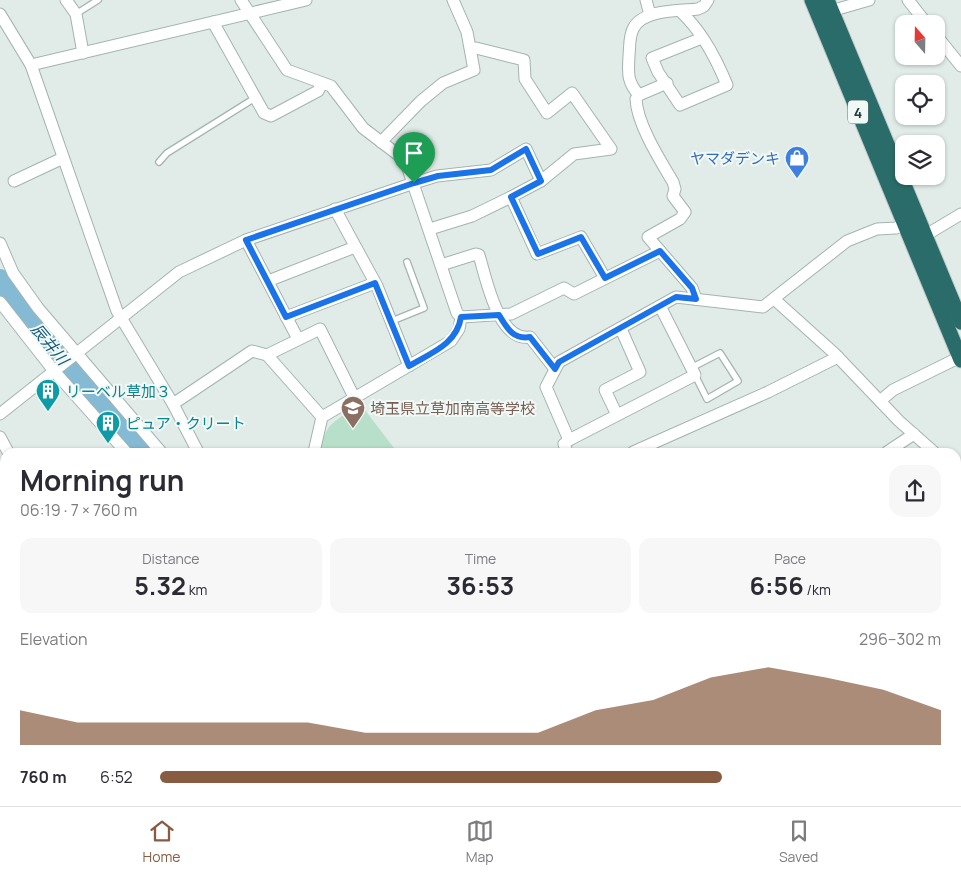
<!DOCTYPE html>
<html lang="en">
<head>
<meta charset="utf-8">
<style>
	body { margin:0; font-family:Manrope,"Noto Sans JP",sans-serif; background:#f7f7f7; color:#2b2b33; height:100vh; display:flex; flex-direction:column; font-size:19px; white-space:nowrap }
	* { box-sizing:border-box; margin:0 }
	p { font-size:16px; color:#7c7c81 }
	.icon { flex:none; width:28px; height:28px; fill:none; stroke:currentColor; stroke-width:2; stroke-linecap:round; stroke-linejoin:round }
	.map { position:relative; flex:1; overflow:hidden }
	.panel { position:absolute; left:0px; top:448px; width:961px; height:359px; display:flex; flex-direction:column; background:#fff; border-radius:15px 15px 0 0; box-shadow:0 1px 4px #0004 }
	.panel>* { flex:none }
	.needle { width:32px; rotate:340deg }
	.controls { position:absolute; left:895px; top:15px; display:grid; gap:10px }
	.controls a { display:grid; place-items:center; width:50px; height:50px; border-radius:10px; background:#fff; box-shadow:0 1px 4px #0004; font-size:25px }
	.pin { position:absolute; display:grid; place-items:center; width:42px; height:42px; color:#fff; margin:-51px -21px; border-radius:50% 50% 50% 0; rotate:-45deg; box-shadow:0 0 5px #0007 }
	.pin .icon { rotate:45deg }
	.round { display:grid; place-items:center; flex:none; width:52px; height:52px; border-radius:15px; background:#f7f7f7 }
	.headline { display:flex; align-items:center; justify-content:space-between; height:85px; padding:0 20px }
	h1 { font-size:28px; font-weight:700; line-height:38px }
	.stats { display:grid; grid-template-columns:repeat(3,1fr); gap:8px; height:85px; padding:5px 20px }
	.stats div { display:grid; align-content:center; border-radius:12px; background:#f7f7f7; text-align:center }
	.stats b { font-size:25px; font-weight:700 }
	.stats small { font-size:14px; font-weight:400 }
	.stats p { font-size:14px }
	.chart { height:140px; padding:10px 20px }
	.chart p { display:flex; justify-content:space-between }
	.chart svg { width:100%; height:90px; margin-top:5px; fill:#885c41; opacity:.7 }
	ul { padding:0 20px; list-style:none; font-size:16px }
	li { display:grid; grid-template-columns:80px 60px 1fr; align-items:center; height:38px }
	li i { height:12px; border-radius:6px; background:#885c41 }
	.tabs { display:flex; justify-content:space-around; align-items:center; height:70px; border-top:1px solid #e1e1e2; background:#fff; font-size:14px; color:#7c7c81 }
	.tabs a { display:grid; justify-items:center; gap:2px }
	.tabs .current { color:#885c41 }
	.map>svg:first-child { display:block }
	.green { fill:#b8dfc9 }
	.lines { fill:none; stroke-linecap:round; stroke-linejoin:round }
	.river { stroke:#85bad5; stroke-width:20 }
	.lane-casing { stroke:#a3b4b1; stroke-width:8 }
	.street-casing { stroke:#a3b4b1; stroke-width:13 }
	.highway-casing { stroke:#c1c9c8; stroke-width:17 }
	.lane { stroke:#fff; stroke-width:5.5 }
	.street { stroke:#fff; stroke-width:11 }
	.highway { stroke:#2a6c6a; stroke-width:15 }
	.route-casing { stroke:#fff; stroke-width:10 }
	.route { stroke:#1a73e8; stroke-width:6 }
	.labels { text-anchor:middle; dominant-baseline:central; stroke-width:4; stroke-linejoin:round; paint-order:stroke }
	.shield { fill:#f1f9f6; stroke:#5f7673; stroke-width:1 }
	.shield-label { font-size:14px; font-weight:bold; fill:#203e3b }
	.shop-label { font-size:15px; fill:#366cbe; stroke:#f1f9f6; text-anchor:end }
	.culture-label { font-size:15px; fill:#0d838f; stroke:#f1f9f6; text-anchor:start }
	.education-label { font-size:15px; fill:#785e54; stroke:#f1f9f6; text-anchor:start }
	.water-label { font-size:16px; font-style:italic; fill:#175a7d; stroke:#f1f9f6 }
</style>
</head>
<body>
<div class="map">
<svg width="961" height="806" viewBox="0 0 961 806">
	<rect width="100%" height="100%" fill="#e1ece9"/>
	<!-- green -->
	<g class="green">
		<path d="M361,405L397,452H321C323,423 338,419 361,405Z"/>
		<polygon points="135,801 185,801 167,806 138,806"/>
	</g>
	<g class="lines">
		<!-- river -->
		<polyline class="river" points="0,279 14,302 141,452"/>
		<defs>
			<g id="lane">
				<polyline points="76,14 98,0"/>
				<polyline points="159,162 167,153 255,98"/>
				<polyline points="392,321 424,308 407,262"/>
				<polyline points="691,368 720,353 738,381 707,399 695,375"/>
			</g>
			<g id="street">
				<polyline points="66,0 76,14 83,53"/>
				<polyline points="241,0 287,70 331,86 363,128 405,160 457,313 461,317 511,314 564,288 574,294 660,251"/>
				<polyline points="646,0 650,15"/>
				<polyline points="908,0 927,24"/>
				<path d="M680,11C702,31 716,58 727,85L680,105L658,72L652,58L702,38"/>
				<polyline points="831,11 869,0"/>
				<polyline points="0,14 31,65 117,311 173,404 198,452"/>
				<polyline points="213,22 264,113 271,116 318,91 322,83"/>
				<polyline points="936,35 961,66"/>
				<polyline points="31,65 306,0"/>
				<path d="M667,83L639,95L636,99C637,124 660,160 673,182L675,189L673,196L685,212L680,219L648,237L692,288L696,299"/>
				<path d="M639,95C627,82 628,73 629,56C630,46 629,37 633,29C642,9 680,11 698,9L704,6L708,0"/>
				<polyline points="381,142 421,101 443,83 474,70 467,32 453,0"/>
				<polyline points="14,181 63,158"/>
				<polyline points="511,197 537,254 581,237 605,278"/>
				<polyline points="335,209 377,286 409,366"/>
				<polyline points="430,229 472,216 511,197 541,181 574,154 611,149 572,93 547,113 525,79 524,60 476,48 472,49"/>
				<polyline points="926,235 961,214"/>
				<polyline points="246,240 298,339"/>
				<polyline points="0,243 13,273 38,308 161,452"/>
				<path d="M441,265L476,254L479,255C486,278 498,342 530,337L555,369"/>
				<polyline points="268,281 355,247"/>
				<polyline points="774,299 834,353 899,421 934,452"/>
				<polyline points="0,302 54,371 126,452"/>
				<polyline points="286,317 375,283"/>
				<polyline points="267,355 320,329 354,397"/>
				<polyline points="880,401 893,390 960,357"/>
				<polyline points="173,404 252,351 267,355 322,417"/>
				<polyline points="0,414 179,272 246,240 414,183 437,176 491,170 526,149 541,181"/>
				<polyline points="617,415 605,390 640,372 621,329"/>
				<polyline points="0,437 8,452"/>
				<polyline points="569,440 546,387 559,362 676,297 763,307 847,241 877,229 896,228 910,221"/>
				<polyline points="314,452 322,417 451,341 459,329 461,317"/>
				<polyline points="567,452 564,444 569,440 695,375 660,306"/>
				<polyline points="633,452 768,392 838,357"/>
				<polyline points="887,452 914,434"/>
				<polyline points="956,475 961,480"/>
				<polyline points="956,526 961,524"/>
				<polyline points="956,571 961,580"/>
				<polyline points="956,608 961,602"/>
				<polyline points="0,652 5,647"/>
				<polyline points="0,719 5,718"/>
				<polyline points="494,801 497,806"/>
				<polyline points="557,801 558,806"/>
				<polyline points="866,801 867,806"/>
				<polyline points="586,806 596,801"/>
			</g>
			<g id="highway">
				<polyline points="812,0 961,360"/>
				<polyline points="827,0 961,322"/>
			</g>
		</defs>
		<!-- lane casing -->
		<use href="#lane" class="lane-casing"/>
		<!-- street casing -->
		<use href="#street" class="street-casing"/>
		<!-- highway casing -->
		<use href="#highway" class="highway-casing"/>
		<!-- lane -->
		<use href="#lane" class="lane"/>
		<!-- street -->
		<use href="#street" class="street"/>
		<!-- highway -->
		<use href="#highway" class="highway"/>
	</g>
	<g class="lines">
		<defs>
			<path id="route" d="M526,149L541,181L511,197L538,254L581,237L605,278L660,251L692,288L696,299L676,297L559,362L555,369L530,337C513,340 507,328 499,315L461,317C457,344 431,353 409,366L375,283L286,317L246,240L414,183L438,176L491,170Z"/>
		</defs>
		<!-- route casing -->
		<use href="#route" class="route-casing"/>
		<!-- route -->
		<use href="#route" class="route"/>
	</g>
	<!-- icons -->
	<defs>
		<symbol id="shop-pin" viewBox="-11 -11 22 30"><path d="M0 17L-7.5 6A9.5 9.5 0 1 1 7.5 6Z" fill="#3f7fe0" stroke="#f1f9f6"/><path d="M-5-2.5h2.3a2.7 3.5 0 0 1 5.4 0H5L5.5 6h-11ZM-1.5-2.5h3a1.5 2.3 0 0 0-3 0Z" fill="#fff"/></symbol>
		<symbol id="building-pin" viewBox="-11 -11 22 30"><path d="M0 17L-7.5 6A9.5 9.5 0 1 1 7.5 6Z" fill="#0f9aa8" stroke="#f1f9f6"/><path d="M-4-6H4V6H1V3H-1V6H-4ZM-2.5-4.3h1.7v1.8h-1.7ZM.8-4.3h1.7v1.8H.8ZM-2.5-1h1.7V.8h-1.7ZM.8-1h1.7V.8H.8Z" fill="#fff"/></symbol>
		<symbol id="school-pin" viewBox="-11 -11 22 30"><path d="M0 17L-7.5 6A9.5 9.5 0 1 1 7.5 6Z" fill="#8d6e63" stroke="#f1f9f6"/><path d="M0-5L7-2L0 1L-7-2ZM-4 1L0 2.5L4 1V4Q0 6-4 4Z" fill="#fff"/></symbol>
	</defs>
	<g fill-rule="evenodd">
		<use href="#shop-pin" x="783" y="144" width="28" height="38"/>
		<use href="#building-pin" x="34" y="377" width="28" height="38"/>
		<use href="#school-pin" x="339" y="394" width="28" height="38"/>
		<use href="#building-pin" x="94" y="409" width="28" height="38"/>
	</g>
	<g class="labels">
		<!-- shield labels -->
		<rect class="shield" x="848" y="100.5" width="20" height="23" rx="4"/>
		<g class="shield-label">
			<text x="858" y="112">4</text>
		</g>
		<!-- shop labels -->
		<g class="shop-label">
			<text x="780" y="158">ヤマダデンキ</text>
		</g>
		<!-- culture labels -->
		<g class="culture-label">
			<text x="66" y="391">リーベル草加３</text>
			<text x="126" y="423">ピュア・クリート</text>
		</g>
		<!-- education labels -->
		<g class="education-label">
			<text x="370" y="408">埼玉県立草加南高等学校</text>
		</g>
		<!-- water labels -->
		<g class="water-label">
			<text transform="translate(50 344) rotate(50)">辰井川</text>
		</g>
	</g>
</svg>
<div class="controls">
<a><svg class="needle" viewBox="-14 -14 28 28"><path d="M0-13l5 13h-10z" fill="#e53935"/><path d="M0 13l5-13h-10z" fill="#7c7c81"/></svg></a>
<a><svg class="icon" aria-label="locate" viewBox="0 0 24 24"><circle cx="12" cy="12" r="6"/><path d="M12 2v4M12 18v4M2 12h4M18 12h4"/></svg></a>
<a><svg class="icon" aria-label="layers" viewBox="0 0 24 24"><path d="M12 4l9 5-9 5-9-5zM3 14l9 5 9-5"/></svg></a>
</div>
<div class="pin" style="left:414px;top:183px;background:#1e9e55"><svg class="icon" aria-label="arrive" viewBox="0 0 24 24"><path d="M6 21V4h12l-3 4 3 4H6"/></svg></div>
<section class="panel">
<div class="headline"><div><h1>Morning run</h1><p>06:19 · 7 × 760 m</p></div><a class="round"><svg class="icon" aria-label="share" viewBox="0 0 24 24"><path d="M12 15V3M7 8l5-5 5 5M5 13v7h14v-7"/></svg></a></div>
<div class="stats">
<div><p>Distance</p><b>5.32<small> km</small></b></div>
<div><p>Time</p><b>36:53</b></div>
<div><p>Pace</p><b>6:56<small> /km</small></b></div>
</div>
<div class="chart"><p><span>Elevation</span>296–302 m</p>
<svg viewBox="0 0 160 44" preserveAspectRatio="none"><path d="M0 44V27L10 33L20 33L30 33L40 33L50 33L60 38L70 38L80 38L90 38L100 27L110 22L120 11L130 6L140 11L150 17L160 27V44z"/></svg>
</div>
<ul>
<li><b>760 m</b>6:52<i style="width:72%"></i></li>
</ul>
</section>
</div>
<nav class="tabs">
<a class="current"><svg class="icon" aria-label="home" viewBox="0 0 24 24"><path d="M3 11l9-7 9 7M6 9v11h12V9"/></svg>Home</a>
<a><svg class="icon" aria-label="map" viewBox="0 0 24 24"><path d="M3 6l6-2 6 2 6-2v14l-6 2-6-2-6 2zM9 4v14M15 6v14"/></svg>Map</a>
<a><svg class="icon" aria-label="saved" viewBox="0 0 24 24"><path d="M7 4h10v16l-5-4-5 4z"/></svg>Saved</a>
</nav>
</body>
</html>
